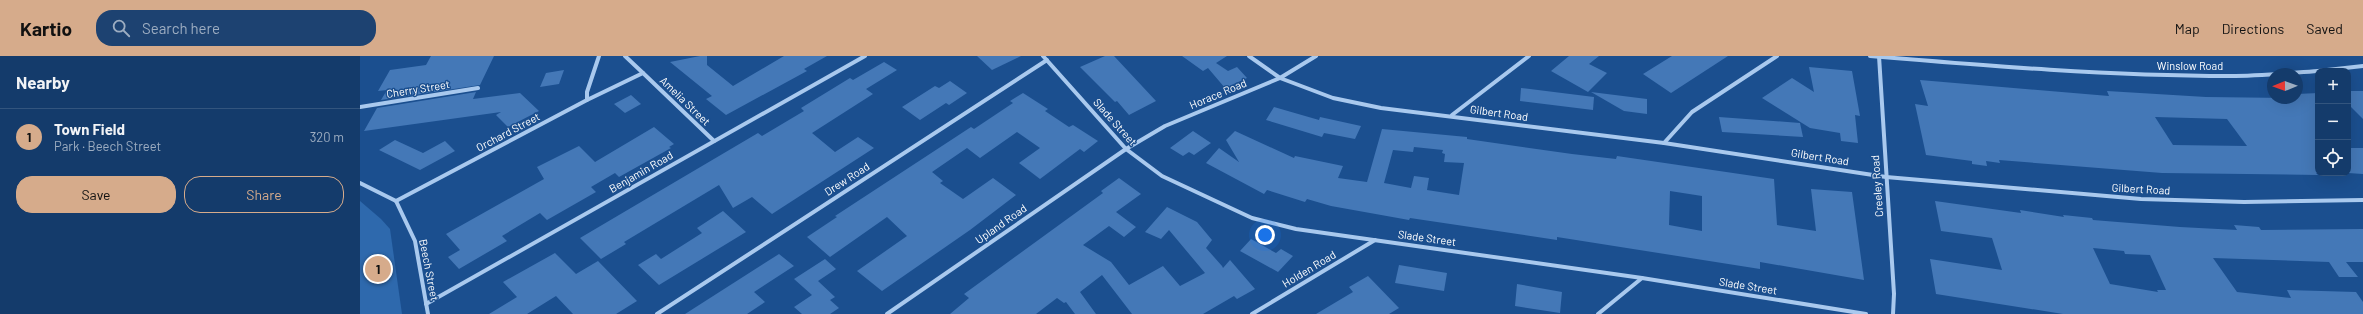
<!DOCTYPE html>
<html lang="en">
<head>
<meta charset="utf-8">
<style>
	:root { --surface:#143b6b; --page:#1d4271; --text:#f1f3f6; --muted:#9dadc1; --line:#33557e; --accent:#d6ab8b }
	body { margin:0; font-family:Barlow,sans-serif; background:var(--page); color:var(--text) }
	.controls { position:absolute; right:12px; top:12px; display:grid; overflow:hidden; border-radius:8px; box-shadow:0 4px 16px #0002 }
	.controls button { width:36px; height:36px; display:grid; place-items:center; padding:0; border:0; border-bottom:1px solid var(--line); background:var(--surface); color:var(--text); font:20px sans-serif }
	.compass { position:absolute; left:1907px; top:12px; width:36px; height:36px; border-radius:50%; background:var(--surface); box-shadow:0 4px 16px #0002; rotate:269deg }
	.you { position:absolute; left:905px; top:179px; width:14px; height:14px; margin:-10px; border:3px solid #fff; border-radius:50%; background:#1a73e8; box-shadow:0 0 0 6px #1a73e833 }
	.badge { display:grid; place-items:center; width:26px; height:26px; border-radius:50%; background:var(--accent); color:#111; font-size:13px; font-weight:700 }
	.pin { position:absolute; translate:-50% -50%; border:2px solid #fff; box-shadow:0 1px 4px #0006 }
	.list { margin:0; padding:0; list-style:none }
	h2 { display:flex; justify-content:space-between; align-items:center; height:52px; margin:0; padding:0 16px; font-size:17px }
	h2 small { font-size:13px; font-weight:400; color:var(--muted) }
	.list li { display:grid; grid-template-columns:26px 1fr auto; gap:12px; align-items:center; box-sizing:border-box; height:56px; padding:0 16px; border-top:1px solid var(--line) }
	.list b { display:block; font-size:15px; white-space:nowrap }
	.list p { margin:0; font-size:13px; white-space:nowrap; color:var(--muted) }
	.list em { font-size:13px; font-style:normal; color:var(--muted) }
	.actions { display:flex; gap:8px; padding:12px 16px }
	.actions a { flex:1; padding:9px 0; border:1px solid var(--accent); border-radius:16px; text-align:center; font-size:14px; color:var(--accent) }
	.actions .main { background:var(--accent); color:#111 }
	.icon { flex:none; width:22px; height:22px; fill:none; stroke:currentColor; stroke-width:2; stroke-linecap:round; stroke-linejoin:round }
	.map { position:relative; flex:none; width:2003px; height:258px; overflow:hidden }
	header { display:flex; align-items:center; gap:24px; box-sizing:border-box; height:56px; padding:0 20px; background:var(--accent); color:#111 }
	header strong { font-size:19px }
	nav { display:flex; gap:22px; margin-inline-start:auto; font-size:14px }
	.search { width:280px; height:36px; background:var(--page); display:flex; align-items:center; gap:10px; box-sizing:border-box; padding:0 14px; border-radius:16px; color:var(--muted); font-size:15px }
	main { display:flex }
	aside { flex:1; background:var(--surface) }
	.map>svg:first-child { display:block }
	.green { fill:#2e69ad }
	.building { fill:#4478b7; fill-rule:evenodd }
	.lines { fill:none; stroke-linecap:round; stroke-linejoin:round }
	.minor { stroke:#a9c9ee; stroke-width:4 }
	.labels { text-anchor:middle; stroke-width:3; stroke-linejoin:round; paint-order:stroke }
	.street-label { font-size:11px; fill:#fff; stroke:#1b4f8f }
</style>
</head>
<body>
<header>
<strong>Kartio</strong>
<div class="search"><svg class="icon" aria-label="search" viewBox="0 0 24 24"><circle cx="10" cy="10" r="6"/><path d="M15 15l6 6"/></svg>Search here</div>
<nav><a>Map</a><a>Directions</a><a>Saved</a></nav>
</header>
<main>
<aside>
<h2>Nearby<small></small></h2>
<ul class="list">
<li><span class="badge">1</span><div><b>Town Field</b><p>Park · Beech Street</p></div><em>320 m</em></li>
</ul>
<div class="actions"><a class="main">Save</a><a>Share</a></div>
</aside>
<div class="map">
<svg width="2003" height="258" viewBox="0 0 2003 258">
	<rect width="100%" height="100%" fill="#1b4f8f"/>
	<path class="green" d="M0 145 21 163 30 173 42 258H0Z"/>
	<g class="building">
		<path d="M71 0H134L120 29 21 44 27 34 18 35 30 14 66 9Z"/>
		<path d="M340 0H347V9L373 30 424 0H467L444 13 447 15 366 59 346 43 352 40 310 6Z"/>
		<path d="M617 0H661L632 14Z"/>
		<path d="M745 0H754L796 45 769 59 757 45 755 46 720 11Z"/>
		<path d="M822 0H867L856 7 868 15 877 11 887 22 865 32 848 12 843 15Z"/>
		<path d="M1209 0H1239L1229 8 1247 17 1228 36 1191 15Z"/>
		<path d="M1312 0H1368L1311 37 1283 18Z"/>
		<path d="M524 6 537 14 506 33 513 38 452 77 475 96 498 81 514 92 412 158 392 141 373 152 359 129 264 186 266 188 241 203 220 182 398 77 402 80 444 55 441 52 490 22 493 24Z"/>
		<path d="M1449 11 1492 15 1500 60 1495 59 1498 87 1481 85 1480 77 1450 72 1402 42 1432 22 1454 36Z"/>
		<path d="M204 14 199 28 180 31 186 17Z"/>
		<path d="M1560 24 1749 40 1747 35 1846 41 1937 42V38L1958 37V117H1956L1958 119 1802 117 1639 104 1640 107 1626 105 1627 110 1612 108V105L1566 99 1555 48 1568 50ZM1795 61 1867 63 1887 90 1813 89Z"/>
		<path d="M590 25 607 37 589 49 586 47 560 64 542 51 575 30 579 32Z"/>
		<path d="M1161 32 1234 41 1233 54 1160 45Z"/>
		<path d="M1988 35H2003V63L1988 48Z"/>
		<path d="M116 36 113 43 160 37 179 55 148 71 136 59 141 56 4 75 17 52Z"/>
		<path d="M1231 36 1287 43V58L1264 55Z"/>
		<path d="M663 37 688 53 685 55 709 71 713 69 738 85 724 96 720 93 680 123 659 107 680 92 657 76 620 102 607 92 572 116 583 125 580 127 603 143 633 122 656 139 610 174 522 235 497 215 547 180 527 161 470 201 447 181 477 161 475 160 611 71 614 73 653 47 650 45Z"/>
		<path d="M271 39 281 48 265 57 254 48Z"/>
		<path d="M914 51 959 64 960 61 1001 70 995 83 964 77 962 81 906 64Z"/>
		<path d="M1359 61 1440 67 1443 81 1362 76Z"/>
		<path d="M294 71 314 88 309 91 311 92 259 121 255 117 231 131 236 136 187 164 180 157 142 180 147 185 99 213 88 201 100 194 86 178 184 123 177 111 219 90 235 106Z"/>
		<path d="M1022 73 1107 81V83L1212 98 1256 103 1257 100 1414 123 1417 169 1456 175 1451 133 1492 136 1504 224 1400 206V213L1197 181V184L1050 162 1049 164 971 150 947 143 945 146 907 134 904 138 846 107 859 92 879 106 866 84 875 75 934 102 935 100 983 110 978 122 1007 126ZM1054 91 1083 94 1082 97 1085 98 1084 106 1104 107 1099 139 1067 134 1069 122 1054 120 1051 132 1024 127 1033 94 1053 96ZM1310 135 1342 140V175L1309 169Z"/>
		<path d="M833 75 851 87 834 99 829 96 823 100 810 92Z"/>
		<path d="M35 84 63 97 85 85 95 95 60 114 19 94Z"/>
		<path d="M1988 92H2003V118L1988 117Z"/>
		<path d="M759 122 781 138 756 156 776 171 764 181 749 170 723 189 751 206 769 229 803 210 820 230 845 217 809 174 801 183 785 176 807 151 837 166 852 184 846 192 862 210 863 212 870 204 895 233 877 243 874 240 843 258H772L742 219 720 236 736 258H715L706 246 704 247 697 242 676 258H590L609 242 604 238 743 137 741 135Z"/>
		<path d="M1575 145 1661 157 1660 154 1704 161 1703 159 1732 162 1733 164 1820 171 1877 174 1874 169 1899 171 1901 174 2003 173V206H1986L1998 221H1979L1969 206 1853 202 1877 236 1931 242 1927 234 1996 236 2003 246V258H1703L1576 238 1570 203 1642 214 1632 182 1581 175ZM1733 192 1764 195 1765 198 1790 199 1806 234H1797L1798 236 1750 228Z"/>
		<path d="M363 155 386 176 299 229 278 209 296 198 301 203 342 177 337 172Z"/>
		<path d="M891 183 916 197 921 193 933 200 918 216 880 195Z"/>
		<path d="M195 197 216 218 238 205 277 245 256 258H213L196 240 167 258H129L157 241 143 226Z"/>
		<path d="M419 198 434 210 394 236 405 246 387 258H325Z"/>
		<path d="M465 203 476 213 458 225 475 241 470 244 479 252 470 258H442L434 251 452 239 434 223Z"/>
		<path d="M1039 209 1087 217 1084 235 1035 227Z"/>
		<path d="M1008 220 1039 252 1029 258H956L993 236 989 231Z"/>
		<path d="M1157 228 1202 236 1200 257 1155 250Z"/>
	</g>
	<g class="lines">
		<g class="minor">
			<path d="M265 0 283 17"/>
			<path d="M683 0 766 93 802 120 892 162 936 173 1282 222 1506 258"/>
			<path d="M889 0 920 22 973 42 1021 52 1304 87 1526 121 1781 143 1884 146 2003 144"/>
			<path d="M1510 0C1630 10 1750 20 1870 20 1899 20 1929 17 1958 15"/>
			<path d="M1519 0 1534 238 1533 258"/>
			<path d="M1958 15 2003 10"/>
			<path d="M227 44 283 17 354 85"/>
			<path d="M0 51 118 32"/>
			<path d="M1092 59 1169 0"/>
			<path d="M1304 87 1332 56 1417 0"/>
			<path d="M0 127 36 145 55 185 68 258"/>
			<path d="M36 145 227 44V36L239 0"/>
			<path d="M66 248 505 0"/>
			<path d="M297 258 687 4"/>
			<path d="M527 258 766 93 805 70 920 22 956 0"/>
			<path d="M892 258 1015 184"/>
			<path d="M1238 258 1282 222"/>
		</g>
	</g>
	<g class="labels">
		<g class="street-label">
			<text x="1830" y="14">Winslow Road</text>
			<text transform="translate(58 33) rotate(-9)" y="4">Cherry Street</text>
			<text transform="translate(858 38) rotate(-23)" y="4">Horace Road</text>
			<text transform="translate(325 45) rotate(44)" y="4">Amelia Street</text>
			<text transform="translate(1139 57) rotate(8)" y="4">Gilbert Road</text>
			<text transform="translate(755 66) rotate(48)" y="4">Slade Street</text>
			<text transform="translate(148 76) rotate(-28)" y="4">Orchard Street</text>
			<text transform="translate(1460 101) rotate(9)" y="4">Gilbert Road</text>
			<text transform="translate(281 116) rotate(-30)" y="4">Benjamin Road</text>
			<text transform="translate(487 123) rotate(-33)" y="4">Drew Road</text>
			<text transform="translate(1517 130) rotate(-94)" y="4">Creeley Road</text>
			<text transform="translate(1781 133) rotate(3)" y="4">Gilbert Road</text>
			<text transform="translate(641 168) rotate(-35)" y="4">Upland Road</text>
			<text transform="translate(1067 182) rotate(8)" y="4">Slade Street</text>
			<text transform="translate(949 213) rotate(-31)" y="4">Holden Road</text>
			<text transform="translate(69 214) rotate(79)" y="4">Beech Street</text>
			<text transform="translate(1388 230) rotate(9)" y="4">Slade Street</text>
		</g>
	</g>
</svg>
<div class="controls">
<button>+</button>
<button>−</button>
<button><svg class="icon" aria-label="locate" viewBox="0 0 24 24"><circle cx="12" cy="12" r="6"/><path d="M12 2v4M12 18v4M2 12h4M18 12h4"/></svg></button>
</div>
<svg class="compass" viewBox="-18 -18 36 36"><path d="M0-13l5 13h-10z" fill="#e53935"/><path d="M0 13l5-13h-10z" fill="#9dadc1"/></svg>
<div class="you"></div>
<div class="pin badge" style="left:18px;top:213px">1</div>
</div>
</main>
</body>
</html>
